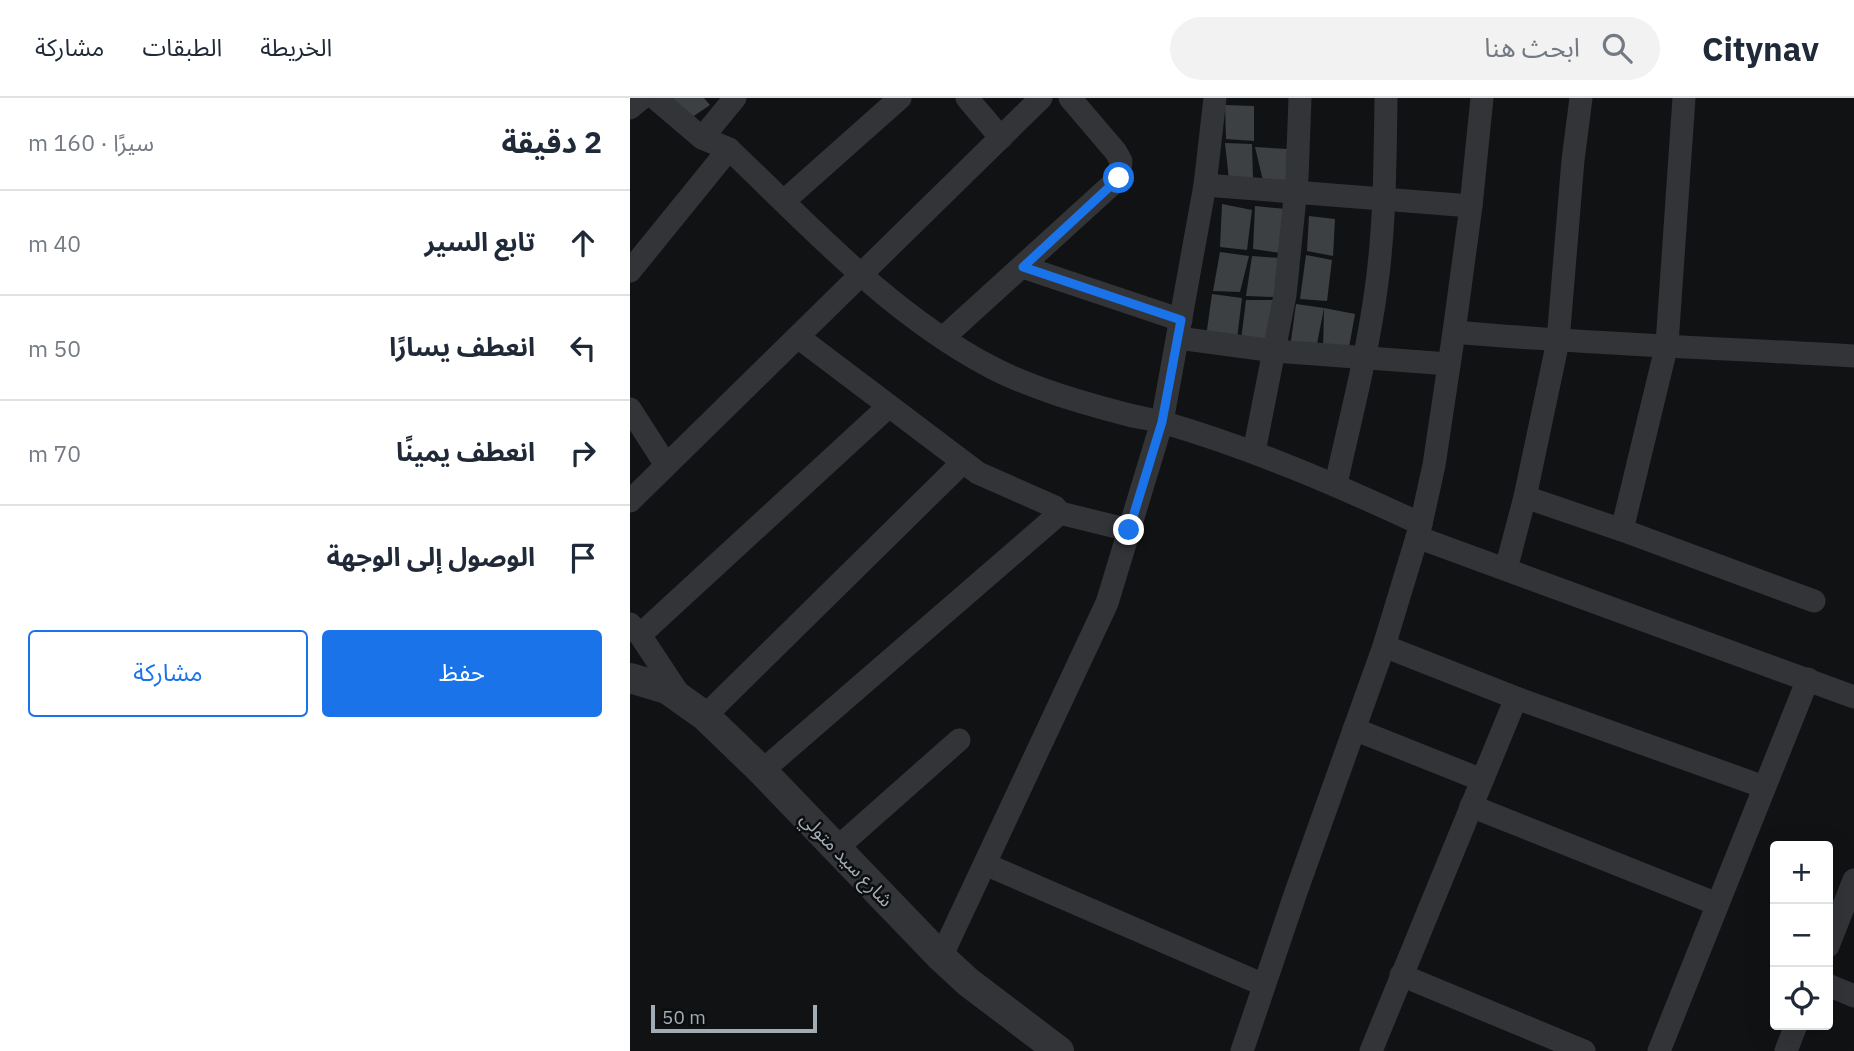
<!DOCTYPE html>
<html lang="ar">
<head>
<meta charset="utf-8">
<style>
	:root { --surface:#fff; --page:#f2f2f3; --text:#1f2937; --muted:#747a83; --line:#e0e1e3; --accent:#1a73e8 }
	body { margin:0; font-family:"IBM Plex Sans","Noto Sans Arabic",sans-serif; background:var(--page); color:var(--text); direction:rtl }
	.controls { position:absolute; right:21px; bottom:21px; display:grid; overflow:hidden; border-radius:7px; box-shadow:0 7px 28px #0002 }
	.controls button { width:63px; height:63px; display:grid; place-items:center; padding:0; border:0; border-bottom:2px solid var(--line); background:var(--surface); color:var(--text); font:35px sans-serif }
	.scale { position:absolute; left:21px; bottom:18px; width:166px; box-sizing:border-box; padding-left:7px; border:4px solid #a1acb5; border-top:0; font-size:19px; line-height:24px; white-space:nowrap; color:#a1acb5; -webkit-text-stroke:5px #0c0d0e; paint-order:stroke }
	.stop { position:absolute; width:21px; height:21px; margin:-16px; border:5px solid #1a73e8; border-radius:50%; background:#fff }
	.stop.end { background:#1a73e8; border-color:#fff; box-shadow:0 2px 7px #0008 }
	.list { margin:0; padding:0; list-style:none }
	h2 { display:flex; justify-content:space-between; align-items:center; height:91px; margin:0; padding:0 28px; font-size:30px }
	h2 small { font-size:23px; font-weight:400; color:var(--muted) }
	.list li { display:grid; grid-template-columns:46px 1fr auto; gap:21px; align-items:center; box-sizing:border-box; height:105px; padding:0 28px; border-top:2px solid var(--line) }
	.list b { display:block; font-size:26px; white-space:nowrap }
	.list em { font-size:23px; font-style:normal; color:var(--muted) }
	.actions { display:flex; gap:14px; padding:21px 28px }
	.actions a { flex:1; padding:16px 0; border:2px solid var(--accent); border-radius:7px; text-align:center; font-size:24px; color:var(--accent) }
	.actions .main { background:var(--accent); color:#fff }
	.icon { flex:none; width:38px; height:38px; fill:none; stroke:currentColor; stroke-width:2; stroke-linecap:round; stroke-linejoin:round }
	.map { position:relative; flex:none; width:1224px; height:953px; overflow:hidden; direction:ltr }
	header { display:flex; align-items:center; gap:42px; box-sizing:border-box; height:98px; padding:0 35px; background:var(--surface); border-bottom:2px solid var(--line) }
	header strong { font-size:33px }
	nav { display:flex; gap:38px; margin-inline-start:auto; font-size:24px }
	.search { width:490px; height:63px; background:var(--page); display:flex; align-items:center; gap:18px; box-sizing:border-box; padding:0 24px; border-radius:38px; color:var(--muted); font-size:26px }
	main { display:flex }
	aside { flex:1; background:var(--surface) }
	.map>svg:first-child { display:block }
	.building { fill:#3d4043 }
	.lines { fill:none; stroke-linecap:round; stroke-linejoin:round }
	.minor { stroke:#323438; stroke-width:23 }
	.tertiary { stroke:#323438; stroke-width:30 }
	.route { stroke:#1a73e8; stroke-width:9 }
	.labels { text-anchor:middle; stroke-width:5; stroke-linejoin:round; paint-order:stroke }
	.street-label { font-size:19px; fill:#a1acb5; stroke:#0c0d0e }
</style>
</head>
<body>
<header>
<strong>Citynav</strong>
<div class="search"><svg class="icon" aria-label="search" viewBox="0 0 24 24"><circle cx="10" cy="10" r="6"/><path d="M15 15l6 6"/></svg>ابحث هنا</div>
<nav><a>الخريطة</a><a>الطبقات</a><a>مشاركة</a></nav>
</header>
<main>
<div class="map">
<svg width="1224" height="953" viewBox="0 0 1224 953">
	<rect width="100%" height="100%" fill="#111213"/>
	<g class="building">
		<path d="M35 0H74L80 7 58 22Z"/>
		<path d="M595 7 624 8V43L596 41Z"/>
		<path d="M595 45 622 46 623 82H599Z"/>
		<path d="M625 49 657 51 656 90 634 87Z"/>
		<path d="M592 106 622 112 617 152 590 149Z"/>
		<path d="M625 108 656 111 651 155 623 151Z"/>
		<path d="M679 118 705 121 703 158 677 153Z"/>
		<path d="M590 154 619 158 610 194 583 193Z"/>
		<path d="M676 157 702 162 697 203 670 201Z"/>
		<path d="M622 158 649 160 645 199 616 198Z"/>
		<path d="M582 196 612 200 607 241 576 239Z"/>
		<path d="M616 202H643L639 248 611 242Z"/>
		<path d="M666 206 694 210 686 251 660 250Z"/>
		<path d="M694 210 725 216 718 255 693 254Z"/>
	</g>
	<g class="lines">
		<g class="minor">
			<path d="M25 0 72 40 99 51C180 128 259 215 359 268 400 290 453 305 499 317 511 320 523 321 535 325 624 351 707 387 791 426"/>
			<path d="M337 0 371 40"/>
			<path d="M0 10 12 0"/>
			<path d="M72 40 105 0"/>
			<path d="M575 87 841 108"/>
			<path d="M154 103 270 0"/>
			<path d="M393 169 551 222"/>
			<path d="M0 173 99 51"/>
			<path d="M824 234C957 246 1091 250 1224 258"/>
			<path d="M168 239 348 375 425 409 430 415 499 432"/>
			<path d="M313 240 489 80 491 63 486 54 440 0"/>
			<path d="M548 240 645 253 819 266"/>
			<path d="M0 311 36 367"/>
			<path d="M624 354 655 197 667 80 670 0"/>
			<path d="M706 386C720 322 737 258 746 192 755 129 755 64 756 0"/>
			<path d="M895 399 992 432 1184 503"/>
			<path d="M0 403 411 0"/>
			<path d="M992 432 1037 246 1054 0"/>
			<path d="M787 439 1224 599"/>
			<path d="M876 471 895 399 928 243 943 62 951 0"/>
			<path d="M0 526 10 537 51 599"/>
			<path d="M10 537 259 308"/>
			<path d="M754 548 886 600 1134 689"/>
			<path d="M75 618 333 364"/>
			<path d="M724 631 852 682"/>
			<path d="M132 673 430 415"/>
			<path d="M841 708 1087 806"/>
			<path d="M207 750 329 642"/>
			<path d="M355 766 634 887"/>
			<path d="M1198 848 1224 782"/>
			<path d="M311 859 477 505 532 324 575 87 585 0"/>
			<path d="M771 877 954 953"/>
			<path d="M1198 887 1224 898"/>
			<path d="M612 953 666 794 754 548 791 426 804 367 824 234 841 108 852 0"/>
			<path d="M741 953 886 600"/>
			<path d="M1029 953 1178 581"/>
			<path d="M1156 953 1166 927"/>
		</g>
		<path class="tertiary" d="M0 580 37 591 75 618 132 673 311 859 338 884 429 953"/>
	</g>
	<g class="lines">
		<path class="route" d="M489 80 393 169 551 222 532 324 499 432"/>
	</g>
	<g class="labels">
		<g class="street-label">
			<text transform="translate(217 761) rotate(46)" y="7">شارع سيد متولي</text>
		</g>
	</g>
</svg>
<div class="controls">
<button>+</button>
<button>−</button>
<button><svg class="icon" aria-label="locate" viewBox="0 0 24 24"><circle cx="12" cy="12" r="6"/><path d="M12 2v4M12 18v4M2 12h4M18 12h4"/></svg></button>
</div>
<div class="scale">50 m</div>
<div class="stop" style="left:489px;top:80px"></div>
<div class="stop end" style="left:499px;top:432px"></div>
</div>
<aside>
<h2>2 دقيقة<small>سيرًا · 160 m</small></h2>
<ul class="list">
<li><svg class="icon" aria-label="ahead" viewBox="0 0 24 24"><path d="M12 20V5M6 11l6-6 6 6"/></svg><div><b>تابع السير</b></div><em>40 m</em></li>
<li><svg class="icon" aria-label="left" viewBox="0 0 24 24"><path d="M17 20v-9H6M10 6l-5 5 5 5"/></svg><div><b>انعطف يسارًا</b></div><em>50 m</em></li>
<li><svg class="icon" aria-label="right" viewBox="0 0 24 24"><path d="M7 20v-9h11M14 6l5 5-5 5"/></svg><div><b>انعطف يمينًا</b></div><em>70 m</em></li>
<li><svg class="icon" aria-label="arrive" viewBox="0 0 24 24"><path d="M6 21V4h12l-3 4 3 4H6"/></svg><div><b>الوصول إلى الوجهة</b></div></li>
</ul>
<div class="actions"><a class="main">حفظ</a><a>مشاركة</a></div>
</aside>
</main>
</body>
</html>
